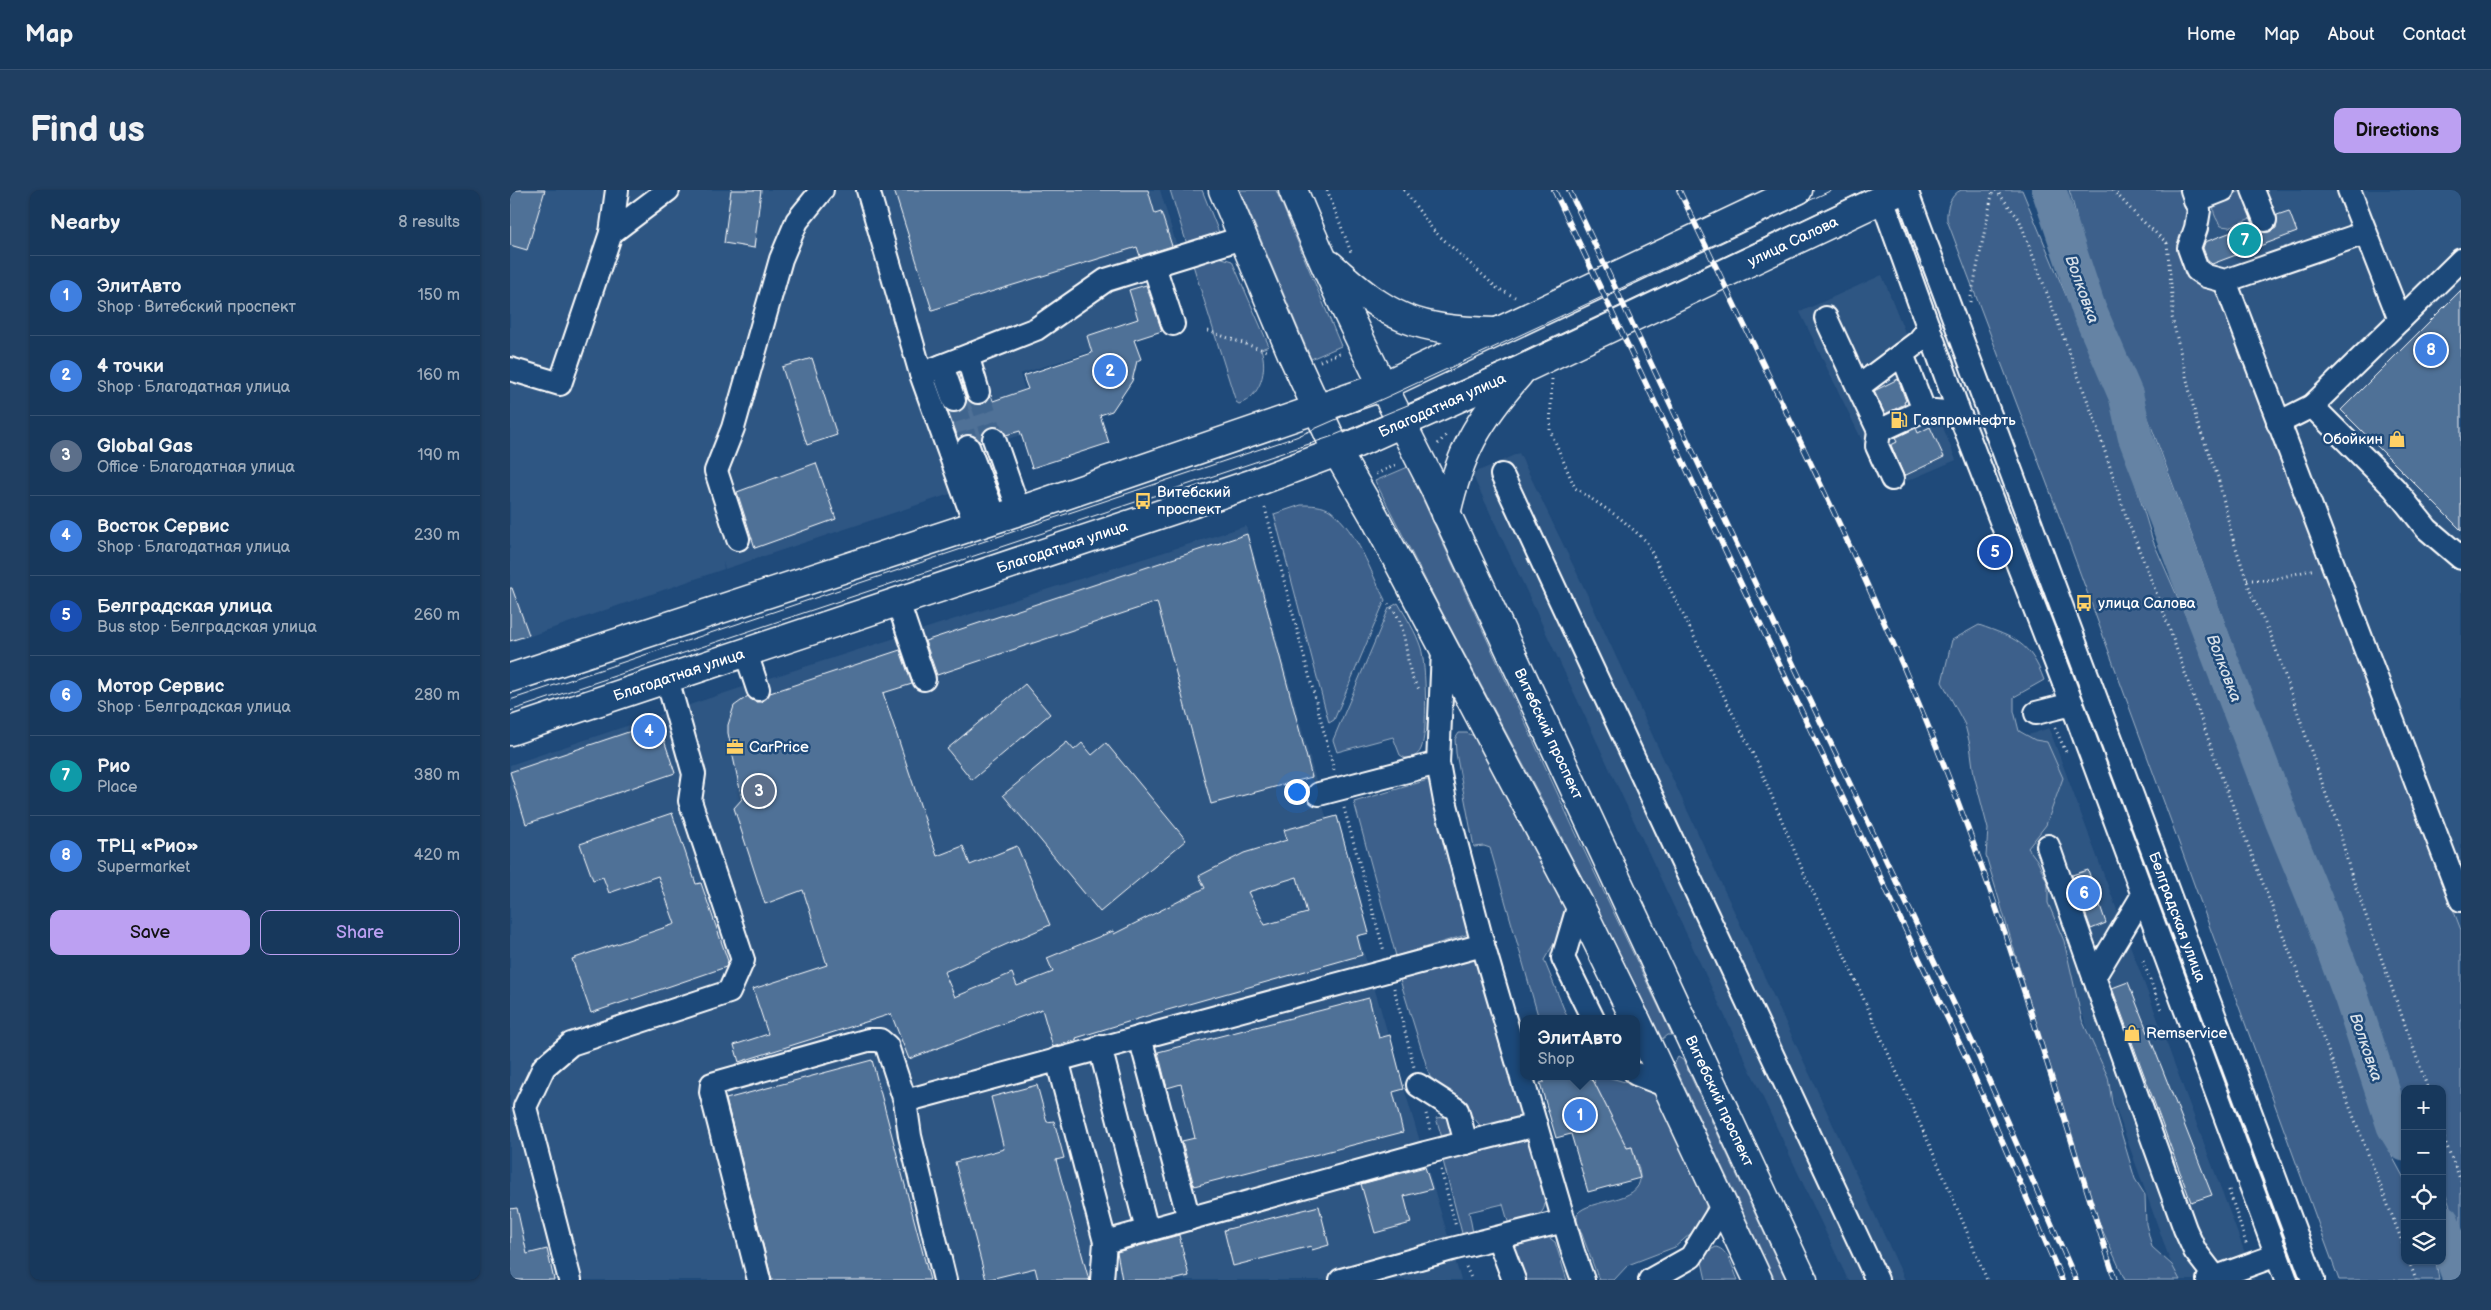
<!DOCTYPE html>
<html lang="en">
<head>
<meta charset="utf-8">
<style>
	:root { --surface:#17385c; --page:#203f62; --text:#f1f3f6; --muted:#9eacbb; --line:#365272; --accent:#bca0f2 }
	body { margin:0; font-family:"Balsamiq Sans",sans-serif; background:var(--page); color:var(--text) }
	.controls { position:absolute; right:15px; bottom:15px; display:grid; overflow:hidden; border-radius:10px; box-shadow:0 1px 4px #0004 }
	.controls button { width:45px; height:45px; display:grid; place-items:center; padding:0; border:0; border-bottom:1px solid var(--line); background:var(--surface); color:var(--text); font:25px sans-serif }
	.you { position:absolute; left:786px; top:601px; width:18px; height:18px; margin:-12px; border:4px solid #fff; border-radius:50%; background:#1a73e8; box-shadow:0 0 0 8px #1a73e833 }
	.badge { display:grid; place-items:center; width:32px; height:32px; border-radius:50%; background:var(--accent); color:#fff; font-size:16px; font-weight:700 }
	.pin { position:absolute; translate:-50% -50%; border:2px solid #fff; box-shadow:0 1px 5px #0006 }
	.popup { position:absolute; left:1010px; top:825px; width:120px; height:65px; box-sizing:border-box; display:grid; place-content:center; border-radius:10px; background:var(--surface); filter:drop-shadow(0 1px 4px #0005); font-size:16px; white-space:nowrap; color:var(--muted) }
	.popup b { font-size:19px; color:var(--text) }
	.popup::after { content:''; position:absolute; left:50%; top:100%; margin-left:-10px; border:10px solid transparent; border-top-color:var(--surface) }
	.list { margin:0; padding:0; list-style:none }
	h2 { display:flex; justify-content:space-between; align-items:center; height:65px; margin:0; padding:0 20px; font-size:21px }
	h2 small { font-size:16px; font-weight:400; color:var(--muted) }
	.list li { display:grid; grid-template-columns:32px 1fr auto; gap:15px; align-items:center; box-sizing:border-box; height:80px; padding:0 20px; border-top:1px solid var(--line) }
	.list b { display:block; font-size:19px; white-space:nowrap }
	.list p { margin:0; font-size:16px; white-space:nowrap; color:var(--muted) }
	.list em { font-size:16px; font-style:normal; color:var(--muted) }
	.actions { display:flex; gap:10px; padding:15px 20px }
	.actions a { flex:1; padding:11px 0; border:1px solid var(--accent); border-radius:10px; text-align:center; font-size:18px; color:var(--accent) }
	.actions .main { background:var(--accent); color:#111 }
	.icon { flex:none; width:28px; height:28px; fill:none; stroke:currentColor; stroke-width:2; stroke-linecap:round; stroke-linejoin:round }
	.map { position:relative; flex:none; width:1951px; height:1090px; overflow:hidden; border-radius:10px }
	header { display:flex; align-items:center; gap:30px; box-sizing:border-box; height:70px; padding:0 25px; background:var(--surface); border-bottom:1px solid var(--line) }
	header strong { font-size:24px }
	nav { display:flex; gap:28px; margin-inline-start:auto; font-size:18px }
	.intro { display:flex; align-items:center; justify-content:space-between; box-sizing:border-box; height:120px; padding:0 30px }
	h1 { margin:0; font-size:35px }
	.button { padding:12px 22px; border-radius:10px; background:var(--accent); color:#111; font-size:18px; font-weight:700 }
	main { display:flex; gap:30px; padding:0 30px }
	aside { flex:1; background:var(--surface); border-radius:10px; box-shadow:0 1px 4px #0004 }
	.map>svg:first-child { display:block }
	.built { fill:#2e5683 }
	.green { fill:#3c618b; stroke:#9eb0c5 }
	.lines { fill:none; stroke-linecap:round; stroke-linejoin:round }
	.river { stroke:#6583a4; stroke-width:35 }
	.building { fill:#507197; stroke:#fff; fill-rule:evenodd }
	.minor-tunnel { stroke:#41658e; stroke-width:22; stroke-dasharray:22 11; stroke-linecap:butt }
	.minor-casing { stroke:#fff; stroke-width:26 }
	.major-casing { stroke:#fff; stroke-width:31 }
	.path { stroke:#fff; stroke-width:3; stroke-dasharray:1 4; stroke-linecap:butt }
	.minor { stroke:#1f4a7a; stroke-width:22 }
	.major { stroke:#1f4a7a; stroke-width:28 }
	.tram { stroke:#fff; stroke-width:1 }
	.rail-casing { stroke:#fff; stroke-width:5.5 }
	.rail { stroke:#1f4a7a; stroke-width:4; stroke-dasharray:11; stroke-linecap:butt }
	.labels { text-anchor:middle; stroke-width:5; stroke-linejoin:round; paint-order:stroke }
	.street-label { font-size:15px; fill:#fff; stroke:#1f4a7a }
	.poi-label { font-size:15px; fill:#fff; stroke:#1f4a7a; text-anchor:start }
	.water-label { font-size:16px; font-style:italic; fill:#d8e0e8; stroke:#1f4a7a }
</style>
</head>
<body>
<header>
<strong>Map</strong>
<nav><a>Home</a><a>Map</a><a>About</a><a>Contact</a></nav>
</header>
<div class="intro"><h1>Find us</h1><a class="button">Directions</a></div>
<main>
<aside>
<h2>Nearby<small>8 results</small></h2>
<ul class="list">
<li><span class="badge" style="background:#3f7fe0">1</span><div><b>ЭлитАвто</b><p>Shop · Витебский проспект</p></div><em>150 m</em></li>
<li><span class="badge" style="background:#3f7fe0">2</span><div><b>4 точки</b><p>Shop · Благодатная улица</p></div><em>160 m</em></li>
<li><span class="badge" style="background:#5c6f8a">3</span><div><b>Global Gas</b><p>Office · Благодатная улица</p></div><em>190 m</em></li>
<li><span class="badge" style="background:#3f7fe0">4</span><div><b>Восток Сервис</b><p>Shop · Благодатная улица</p></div><em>230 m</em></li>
<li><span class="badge" style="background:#1a4fb4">5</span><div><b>Белградская улица</b><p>Bus stop · Белградская улица</p></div><em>260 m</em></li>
<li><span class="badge" style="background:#3f7fe0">6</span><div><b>Мотор Сервис</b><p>Shop · Белградская улица</p></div><em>280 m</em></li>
<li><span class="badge" style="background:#0f9aa8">7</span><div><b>Рио</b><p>Place</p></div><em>380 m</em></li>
<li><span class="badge" style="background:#3f7fe0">8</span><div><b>ТРЦ «Рио»</b><p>Supermarket</p></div><em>420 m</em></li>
</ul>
<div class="actions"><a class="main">Save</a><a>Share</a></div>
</aside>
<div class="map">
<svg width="1951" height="1090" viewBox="0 0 1951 1090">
	<rect width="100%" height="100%" fill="#1f4a7a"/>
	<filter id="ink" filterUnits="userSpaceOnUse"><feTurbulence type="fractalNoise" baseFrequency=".02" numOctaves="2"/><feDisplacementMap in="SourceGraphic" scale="10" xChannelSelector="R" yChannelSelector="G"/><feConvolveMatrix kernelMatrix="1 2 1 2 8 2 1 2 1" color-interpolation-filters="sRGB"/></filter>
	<g filter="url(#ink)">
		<g class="built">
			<path d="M0 0H650L668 60 637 70 657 137 510 184 527 240 435 268 446 302 215 379 213 372 214 379 0 453Z"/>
			<path d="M1672 0H1951V738Z"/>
			<path d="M1372 85 1446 270 1376 300 1290 122Z"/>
			<path d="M1009 263 1076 402 1395 1090H1338L962 284Z"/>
			<path d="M736 336 848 743 951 1090H0V575L260 488Z"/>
			<path d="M1539 538 1745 1090H1667L1478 559Z"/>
		</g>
		<g class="green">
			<path d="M660 0H692L710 45 679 61Z"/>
			<path d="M730 0H766L831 156 801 169Z"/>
			<path d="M1451 0H1512L1601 213 1643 351 1692 463 1865 906 1882 966 1895 990V1071H1926L1929 1090H1829L1547 320 1437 30C1436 19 1440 5 1451 0Z"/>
			<path d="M1559 0H1671L1679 24 1695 90 1709 106 1951 740V1047L1932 995V899H1895V930L1871 852 1619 177C1601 142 1581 98 1573 60 1568 39 1566 20 1559 0Z"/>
			<path d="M1734 0 1743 27 1719 37 1711 36C1692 10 1713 8 1734 0Z"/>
			<path d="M709 67 722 71 759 156 751 159C758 179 751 207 729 214L726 212 683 75 691 74V72Z"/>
			<path d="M898 277 1061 633 1162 845H1157L1152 849 1047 638 930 418 865 291Z"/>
			<path d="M791 315C801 315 813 315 821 321 848 342 860 381 875 410L824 530 819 533 764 324Z"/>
			<path d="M888 413C896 427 906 442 911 458 916 475 918 543 911 559 908 566 902 568 895 568L890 565 883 547 827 562 823 550 879 418Z"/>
			<path d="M1469 435C1505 448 1520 452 1534 490L1504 507V521L1509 541 1525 550 1537 552 1553 588 1536 635 1518 658 1527 670 1538 694V713L1554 751 1572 830 1598 887 1602 912 1625 989 1635 1005 1636 1034 1642 1057 1662 1075 1670 1090H1615L1591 1037 1570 980 1476 666 1478 639 1464 585 1460 555 1455 535 1432 492 1442 450Z"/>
			<path d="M949 543H957L964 546 1061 725 1034 770 1058 829H1029L980 658 974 656 964 657 946 563 945 549Z"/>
			<path d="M921 589 959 744 886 766 844 612Z"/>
			<path d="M965 768 1014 929 974 940 946 907 920 887 890 790 892 788Z"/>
			<path d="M1168 867 1173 870 1276 1090H1265L1164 874Z"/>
			<path d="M1086 886H1094L1143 900 1192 1005 1196 1016 1194 1027 1186 1039 1165 1057 1118 1075 1104 1090H1089L1067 1031V1024C1079 1008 1131 1014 1130 987 1130 978 1124 966 1122 957L1117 958 1084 892Z"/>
			<path d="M935 927 941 932 946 946 933 951 926 928Z"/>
			<path d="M1018 947 1035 1013C1034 1030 1013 1031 999 1035L993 1014 959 1022 963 1043 953 1047 932 967Z"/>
			<path d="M1037 1046 1045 1052 1057 1090H1014L1005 1061 1008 1053Z"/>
			<path d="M1206 1057C1219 1060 1223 1079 1228 1090H1196L1192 1072 1200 1060Z"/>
		</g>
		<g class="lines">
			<g class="river">
				<path d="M1539 0 1579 120 1616 206 1625 246 1772 630 1805 710 1841 806 1884 936 1895 954"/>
				<path d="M1932 1032 1950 1090"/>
			</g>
		</g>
		<g class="building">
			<path d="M0 0H35L17 60 0 55Z"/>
			<path d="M221 0H251L244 58 214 53Z"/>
			<path d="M384 0H638L645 24 651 22 662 56 630 66 627 57 422 120Z"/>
			<path d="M1779 21 1787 42 1702 74 1698 71 1693 58 1695 52 1743 34 1747 41 1759 42 1766 38 1767 25Z"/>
			<path d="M636 95 652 141 624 150 631 169 627 171 622 191 602 221 590 225 599 253 522 278 510 241 496 245 492 239 480 236 474 241 471 253 460 244 448 248 439 222H448L454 219 457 208 464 215H471L477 211 481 205 483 211 518 199 513 186 582 163 577 146 628 129 619 100Z"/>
			<path d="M1951 100V340L1831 220Z"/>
			<path d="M302 168 327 245 297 255 272 177Z"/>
			<path d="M1388 189 1396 211 1394 212 1395 214 1375 224 1364 201Z"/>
			<path d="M1420 237 1434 267 1394 286 1381 255 1387 252 1385 248 1406 238 1408 243Z"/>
			<path d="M306 273 326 329 245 358 227 302Z"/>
			<path d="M737 344 802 587 701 614 647 412 427 485 415 451Z"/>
			<path d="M0 398H2L19 445 0 451Z"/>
			<path d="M390 460 402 494 373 503 427 666 453 656 460 675 507 656 540 735 434 782 445 807 502 783 507 796 543 782 537 768 603 741 604 744 695 698 689 686 734 663 777 650 774 640 827 626 859 743 847 746 852 765 647 823 566 848 567 850 546 856 543 857 532 819 399 869 381 824 229 872 224 855 258 844 243 799 317 775 293 700 255 714 224 618 232 609 218 543V535L224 516 238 506 245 512H252L260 503ZM787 687 797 723 755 735 738 702Z"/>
			<path d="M515 494 540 524 462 590 437 559Z"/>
			<path d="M148 532 165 583 16 634 0 582Z"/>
			<path d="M557 552 564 560 572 553 582 565 596 553 676 650 590 722 493 605Z"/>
			<path d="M162 623 186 694 191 693 218 771 216 777 81 823 62 769 165 734 148 686 99 703 93 687 83 690 70 654Z"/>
			<path d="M1578 680 1596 733 1581 739 1562 685Z"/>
			<path d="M1618 792 1702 1005 1681 1012 1602 798Z"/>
			<path d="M859 808 869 848 880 845 894 899 883 902 893 942 684 996 672 951 685 948 671 894 657 898 648 862Z"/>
			<path d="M362 870 420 1090H262L216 909Z"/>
			<path d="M1032 886H1078L1084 892 1117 958 1122 957 1130 988 1078 1002 1061 944 1046 948 1030 893 1034 892Z"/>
			<path d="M527 895 537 932 544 931 554 968 546 970 579 1090H528L525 1078 476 1090 445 972 494 959 481 907Z"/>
			<path d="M915 977 922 999 894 1006 901 1033 865 1043 851 994Z"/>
			<path d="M809 1016 819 1055 802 1060 801 1056 723 1076 714 1040Z"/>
			<path d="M7 1018 17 1064 37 1059 44 1090H0V1019Z"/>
			<path d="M669 1045 679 1086 663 1090H612L607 1062Z"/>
		</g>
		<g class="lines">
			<g class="minor-tunnel">
				<path d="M468 202 484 249"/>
				<path d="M444 210 458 257"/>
			</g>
			<g class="minor-casing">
				<g id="minor">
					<path d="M358 0 411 184 466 336"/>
					<path d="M1373 0 1372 9 1451 228 1562 514 1776 1090"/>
					<path id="s1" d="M1396 0 1803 1090"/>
					<path d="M1682 0 1689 20 1686 38 1679 58 1687 80 1696 86 1715 91 1855 43"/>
					<path d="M1743 0 1755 30"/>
					<path d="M1685 11 1713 0"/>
					<path d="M101 43 107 0"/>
					<path d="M644 76 663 134"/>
					<path d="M1715 91 1951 710"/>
					<path d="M1316 128 1348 197"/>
					<path d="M1890 130 1951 70"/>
					<path d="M1419 138 1408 152 1392 164 1414 220 1435 222 1451 228"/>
					<path d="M1392 164 1348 197 1369 241 1414 220"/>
					<path d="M458 168 468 202"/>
					<path d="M432 176 444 210"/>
					<path d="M0 179 50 194 101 43 158 0"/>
					<path d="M411 184 526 139 596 90 732 48"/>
					<path d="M1802 216 1884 298 1917 339 1951 368"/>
					<path d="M1768 233 1802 216 1890 130 1839 0"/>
					<path d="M1369 241 1367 256 1382 289"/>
					<path d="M484 249 509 321"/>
					<path d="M458 257 486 329"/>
					<path d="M992 285 1367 1090"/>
					<path d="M228 349 206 281 223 238 271 69 287 31 312 0"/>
					<path d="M388 412 414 489"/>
					<path d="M933 461 928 573 935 611 973 755 1063 1062 1073 1090"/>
					<path d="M236 463 248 499"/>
					<path d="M1526 523 1562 514"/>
					<path d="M809 604 928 573"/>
					<path d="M1538 656 1584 787"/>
					<path d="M1633 705 1584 787 1675 1039 1685 1061 1705 1087"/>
					<path d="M1069 714 1053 768 1083 829"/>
					<path d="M630 847 679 1029"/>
					<path d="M590 857 637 1040"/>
					<path d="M547 869 595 1052 592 1090"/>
					<path d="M1126 884 1157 896"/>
					<path d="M908 895 947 920 956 953"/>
					<path d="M988 1048 1004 1090"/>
					<path d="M595 1052 915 963 1026 935"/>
					<path d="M60 1090 15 917 34 877 61 854 219 802 233 770 180 611 184 584 157 489"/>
					<path d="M249 1090 201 902 202 894 358 850H370L377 856 395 911"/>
					<path d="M435 1090 400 946 395 911 973 755"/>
					<path d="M831 1090 942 1059 1054 1031"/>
					<path d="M1140 1090 1181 1067 1213 1015"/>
					<path d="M1698 1090 1767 1065"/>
				</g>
			</g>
			<g class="major-casing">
				<g id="major">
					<path d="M713 0 782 164 827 262 864 326 1069 714 1125 829"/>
					<path id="s2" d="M783 0C825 103 875 201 925 299L1293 1090"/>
					<path d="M820 75C879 129 905 140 985 142"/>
					<path d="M936 324C950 262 967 232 1009 184"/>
					<path d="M0 488 509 321 871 197 1288 0"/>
					<path id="s3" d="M0 541 744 293 827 262 1013 179 1391 0"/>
					<path d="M1126 830 1248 1090"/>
				</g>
			</g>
			<g class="path">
				<path d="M817 0 841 62"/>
				<path d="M894 0 923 40 987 98 1005 107"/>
				<path d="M1486 0 1509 29 1584 228 1617 329 1651 415 1712 588 1895 1059"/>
				<path d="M1603 0 1627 26 1658 54"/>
				<path d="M1657 53 1663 116 1662 127 1687 232 1708 287 1722 346 1742 406 1762 448 1818 610 1826 627 1840 681 1918 899"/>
				<path d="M1460 112 1483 0"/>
				<path d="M698 141 756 161"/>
				<path d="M810 171 832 162"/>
				<path d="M1042 189 1040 240 1065 298 1110 328 1136 351 1250 578 1295 686 1329 754 1437 994 1477 1090"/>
				<path d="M928 254 937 244"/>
				<path d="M866 284 888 274"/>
				<path d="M755 318 824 580"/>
				<path d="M1737 390H1760L1805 379"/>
				<path d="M878 414C898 432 894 464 902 487 904 492 908 497 910 501"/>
				<path d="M1545 538 1557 564"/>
				<path d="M834 618 874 761"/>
				<path d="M1633 771 1651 819"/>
				<path d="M884 798 904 877"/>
				<path d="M916 924 921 942"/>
				<path d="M1932 944 1951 991"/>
				<path d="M931 980 946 1037"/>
				<path d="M1719 1000 1737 1056"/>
				<path d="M1899 1071 1906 1090"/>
				<path d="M956 1077 962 1090"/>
			</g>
			<use href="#minor" class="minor"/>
			<use href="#major" class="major"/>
			<g class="tram">
				<path d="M0 510 786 247 877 207 1322 0"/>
				<path d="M0 521 820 247 917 207 1355 0"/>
			</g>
			<g class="rail-casing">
				<g id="rail">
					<path d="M1044 0 1454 863 1552 1090"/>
					<path d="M1059 0 1464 856 1566 1090"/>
					<path d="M1169 0C1262 195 1362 389 1440 591 1503 754 1552 923 1605 1090"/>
				</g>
			</g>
			<use href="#rail" class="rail"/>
		</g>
	</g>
	<defs>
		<g id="fuel-bare" transform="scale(1.35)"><path d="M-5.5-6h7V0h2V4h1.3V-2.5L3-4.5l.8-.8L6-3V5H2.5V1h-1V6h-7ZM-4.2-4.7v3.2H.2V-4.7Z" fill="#ffd166" stroke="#1f4a7a" stroke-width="2.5" paint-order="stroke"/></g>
		<g id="shop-bare" transform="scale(1.35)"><path d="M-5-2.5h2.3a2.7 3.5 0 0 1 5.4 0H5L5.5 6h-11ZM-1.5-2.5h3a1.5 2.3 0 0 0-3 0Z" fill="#ffd166" stroke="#1f4a7a" stroke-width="2.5" paint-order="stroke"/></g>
		<g id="bus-bare" transform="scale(1.35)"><path d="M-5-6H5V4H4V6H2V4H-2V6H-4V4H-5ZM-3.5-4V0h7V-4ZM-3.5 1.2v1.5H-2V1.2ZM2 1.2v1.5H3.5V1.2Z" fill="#ffd166" stroke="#1f4a7a" stroke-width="2.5" paint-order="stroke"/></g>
		<g id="office-bare" transform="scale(1.35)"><path d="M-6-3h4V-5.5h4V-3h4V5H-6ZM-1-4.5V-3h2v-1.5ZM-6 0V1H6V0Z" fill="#ffd166" stroke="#1f4a7a" stroke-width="2.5" paint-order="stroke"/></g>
	</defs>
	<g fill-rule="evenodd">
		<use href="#fuel-bare" x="1389" y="230"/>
		<use href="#shop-bare" x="1887" y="249"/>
		<use href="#bus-bare" x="633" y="311"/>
		<use href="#bus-bare" x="1574" y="413"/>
		<use href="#office-bare" x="225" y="557"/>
		<use href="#shop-bare" x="1622" y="843"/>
	</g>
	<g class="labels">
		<g class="street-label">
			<text dy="5" stroke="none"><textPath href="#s3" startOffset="1375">улица Салова</textPath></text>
			<text dy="5" stroke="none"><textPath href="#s3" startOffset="988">Благодатная улица</textPath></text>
			<text dy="5" stroke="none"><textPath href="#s3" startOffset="582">Благодатная улица</textPath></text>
			<text dy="5" stroke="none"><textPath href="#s3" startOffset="178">Благодатная улица</textPath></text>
			<text dy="5" stroke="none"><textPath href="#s2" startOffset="601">Витебский проспект</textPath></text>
			<text dy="5" stroke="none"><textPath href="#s1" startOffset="776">Белградская улица</textPath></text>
			<text dy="5" stroke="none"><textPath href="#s2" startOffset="1006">Витебский проспект</textPath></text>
		</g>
		<g class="poi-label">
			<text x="1403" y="235">Газпромнефть</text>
			<text x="1873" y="254" text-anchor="end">Обойкин</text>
			<text x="647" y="307">Витебский<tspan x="647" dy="17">проспект</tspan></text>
			<text x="1588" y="418">улица Салова</text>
			<text x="239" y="562">CarPrice</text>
			<text x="1636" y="848">Remservice</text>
		</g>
		<g class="water-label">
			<text transform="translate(1573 99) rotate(70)" y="6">Волковка</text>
			<text transform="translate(1715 478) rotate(69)" y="6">Волковка</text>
			<text transform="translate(1857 857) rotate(71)" y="6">Волковка</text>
		</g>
	</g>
</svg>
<div class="controls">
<button>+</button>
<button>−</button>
<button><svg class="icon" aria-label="locate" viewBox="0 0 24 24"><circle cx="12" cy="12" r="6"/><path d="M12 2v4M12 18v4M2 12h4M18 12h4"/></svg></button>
<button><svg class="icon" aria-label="layers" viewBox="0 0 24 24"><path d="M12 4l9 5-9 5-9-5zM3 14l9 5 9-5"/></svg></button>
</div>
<div class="you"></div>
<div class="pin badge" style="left:1070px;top:925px;background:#3f7fe0">1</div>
<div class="popup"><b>ЭлитАвто</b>Shop</div>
<div class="pin badge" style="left:600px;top:181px;background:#3f7fe0">2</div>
<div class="pin badge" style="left:249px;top:601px;background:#5c6f8a">3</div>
<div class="pin badge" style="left:139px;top:541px;background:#3f7fe0">4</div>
<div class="pin badge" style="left:1485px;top:362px;background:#1a4fb4">5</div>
<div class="pin badge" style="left:1574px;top:703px;background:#3f7fe0">6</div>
<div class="pin badge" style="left:1735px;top:50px;background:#0f9aa8">7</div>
<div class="pin badge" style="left:1921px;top:160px;background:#3f7fe0">8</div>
</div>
</main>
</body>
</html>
